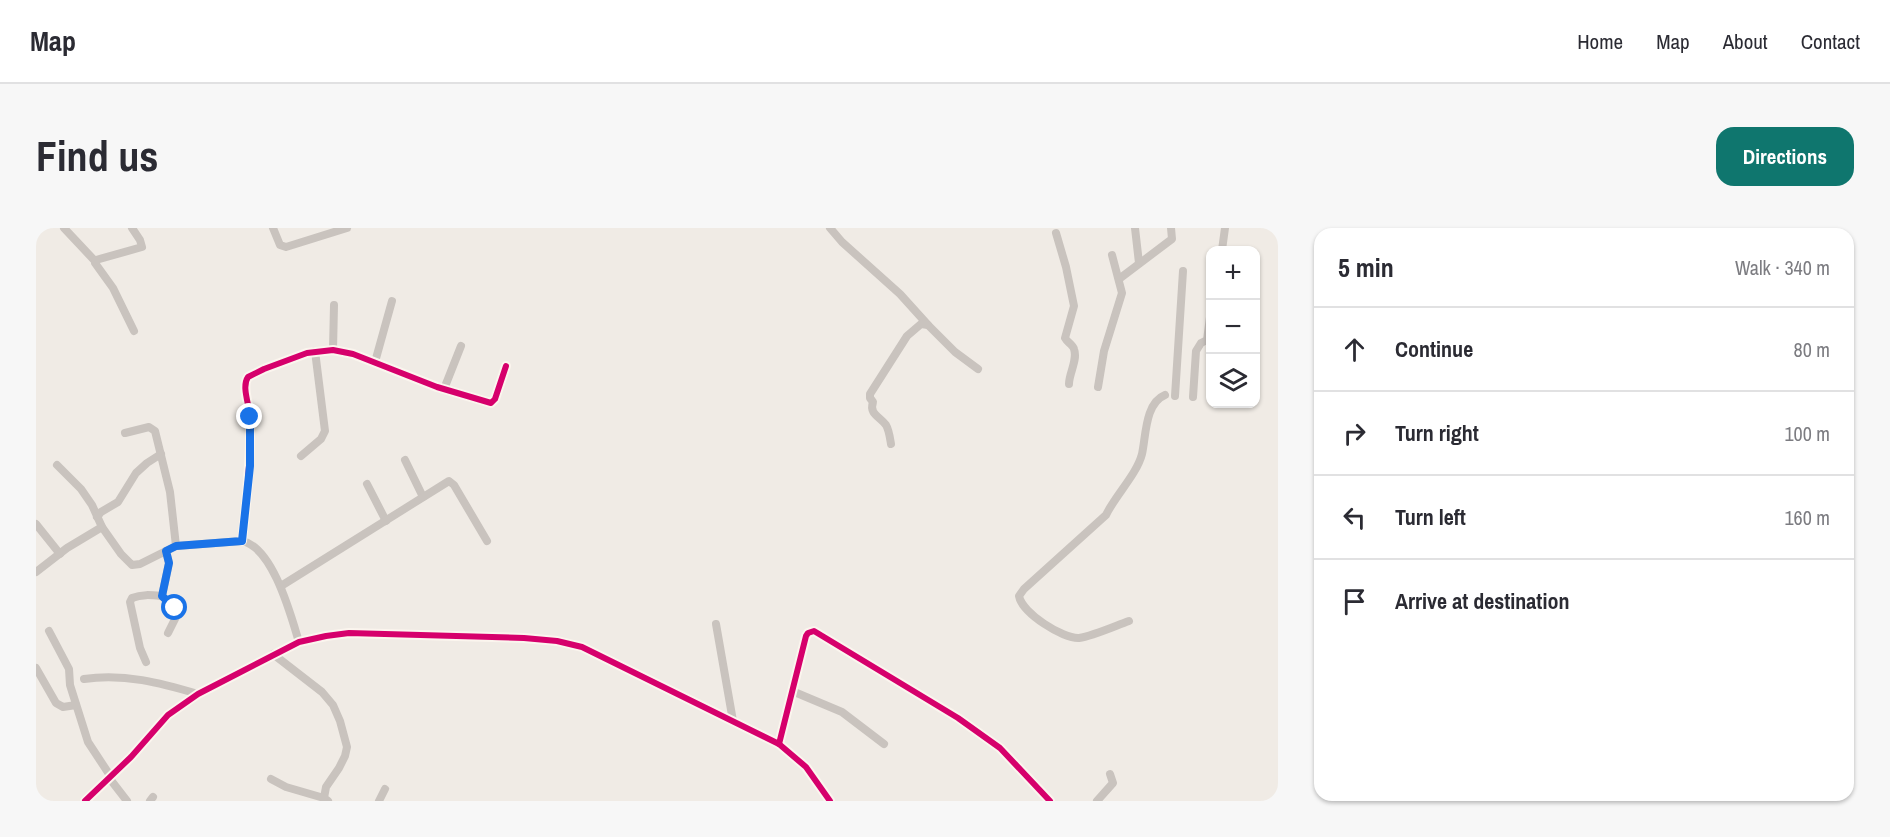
<!DOCTYPE html>
<html lang="en">
<head>
<meta charset="utf-8">
<style>
	:root { --surface:#fff; --page:#f7f7f7; --text:#2b2b33; --muted:#7c7c81; --line:#e1e1e2; --accent:#0f766e }
	body { margin:0; font-family:"Archivo Narrow",sans-serif; background:var(--page); color:var(--text) }
	.controls { position:absolute; right:18px; top:18px; display:grid; overflow:hidden; border-radius:12px; box-shadow:0 2px 4px #0004 }
	.controls button { width:54px; height:54px; display:grid; place-items:center; padding:0; border:0; border-bottom:2px solid var(--line); background:var(--surface); color:var(--text); font:30px sans-serif }
	.stop { position:absolute; width:18px; height:18px; margin:-14px; border:4px solid #1a73e8; border-radius:50%; background:#fff }
	.stop.end { background:#1a73e8; border-color:#fff; box-shadow:0 2px 6px #0008 }
	.list { margin:0; padding:0; list-style:none }
	h2 { display:flex; justify-content:space-between; align-items:center; height:78px; margin:0; padding:0 24px; font-size:26px }
	h2 small { font-size:20px; font-weight:400; color:var(--muted) }
	.list li { display:grid; grid-template-columns:39px 1fr auto; gap:18px; align-items:center; box-sizing:border-box; height:84px; padding:0 24px; border-top:2px solid var(--line) }
	.list b { display:block; font-size:22px; white-space:nowrap }
	.list em { font-size:20px; font-style:normal; color:var(--muted) }
	.icon { flex:none; width:33px; height:33px; fill:none; stroke:currentColor; stroke-width:2; stroke-linecap:round; stroke-linejoin:round }
	.map { position:relative; flex:none; width:1242px; height:573px; overflow:hidden; border-radius:18px }
	header { display:flex; align-items:center; gap:36px; box-sizing:border-box; height:84px; padding:0 30px; background:var(--surface); border-bottom:2px solid var(--line) }
	header strong { font-size:28px }
	nav { display:flex; gap:33px; margin-inline-start:auto; font-size:21px }
	.intro { display:flex; align-items:center; justify-content:space-between; box-sizing:border-box; height:144px; padding:0 36px }
	h1 { margin:0; font-size:42px }
	.button { padding:15px 27px; border-radius:18px; background:var(--accent); color:#fff; font-size:21px; font-weight:700 }
	main { display:flex; gap:36px; padding:0 36px }
	aside { flex:1; background:var(--surface); border-radius:18px; box-shadow:0 2px 4px #0004 }
	.map>svg:first-child { display:block }
	.lines { fill:none; stroke-linecap:round; stroke-linejoin:round }
	.minor { stroke:#c9c3be; stroke-width:8 }
	.cycleway-casing { stroke:#fbf5ee; stroke-width:10 }
	.cycleway { stroke:#d6006c; stroke-width:6 }
	.route { stroke:#1a73e8; stroke-width:8 }
</style>
</head>
<body>
<header>
<strong>Map</strong>
<nav><a>Home</a><a>Map</a><a>About</a><a>Contact</a></nav>
</header>
<div class="intro"><h1>Find us</h1><a class="button">Directions</a></div>
<main>
<div class="map">
<svg width="1242" height="573" viewBox="0 0 1242 573">
	<rect width="100%" height="100%" fill="#f0ebe5"/>
	<g class="lines">
		<g class="minor">
			<path d="M28 0 59 33"/>
			<path d="M96 0 104 12 106 19 60 32 59 35 77 60 98 103"/>
			<path d="M237 0 244 17 250 19 311 0"/>
			<path d="M794 0 806 14 864 66 892 97"/>
			<path d="M1099 0 1103 35"/>
			<path d="M1020 5 1030 39 1038 78 1029 110C1031 114 1037 117 1038 121 1042 132 1033 145 1033 156"/>
			<path d="M1186 22 1189 0"/>
			<path d="M1083 51 1136 11 1135 0"/>
			<path d="M297 122 298 77"/>
			<path d="M339 134 356 73"/>
			<path d="M1062 159 1068 123 1086 65 1076 27"/>
			<path d="M408 161 425 118"/>
			<path d="M1139 168 1147 43"/>
			<path d="M1157 169 1160 123 1165 115 1171 112 1174 89"/>
			<path d="M89 205 113 199 119 203 134 264 140 318"/>
			<path d="M855 216C854 210 853 202 850 197 843 188 833 186 837 174L834 170V166L871 108 885 96 892 97 919 124 942 141"/>
			<path d="M265 228 285 211 289 203 279 123"/>
			<path d="M369 232 387 269"/>
			<path d="M21 237 45 261 56 277 66 299 85 326 96 337 104 336 140 318 206 313C237 319 255 388 263 414"/>
			<path d="M331 256 350 293"/>
			<path d="M61 289 65 284 82 274 100 245 111 235 125 226"/>
			<path d="M0 296 24 326"/>
			<path d="M206 313C211 272 215 232 214 190 214 178 205 159 212 149L228 141 271 125 297 122 317 126 401 159 455 175 459 171 470 138"/>
			<path d="M130 323 133 335 126 368 142 385 132 405"/>
			<path d="M0 344 31 320 66 299"/>
			<path d="M245 358 413 253 418 257 451 313"/>
			<path d="M1093 393C1079 398 1057 408 1043 410 1027 411 986 385 983 368L988 361 1070 287C1079 268 1101 246 1106 226 1110 208 1109 175 1129 167"/>
			<path d="M680 396 697 493"/>
			<path d="M13 403 33 441 34 457 52 514 75 549"/>
			<path d="M237 426 286 464 297 477 304 493 311 519 309 528 303 540 290 559 288 570 292 573"/>
			<path d="M110 434 104 420 94 374 96 370C106 366 115 367 126 368"/>
			<path d="M0 440 20 475 27 479 40 477"/>
			<path d="M48 451C88 445 125 455 162 466"/>
			<path d="M756 463 806 484 848 516"/>
			<path d="M743 516 770 408 772 405 778 403 922 490 964 520 1014 573"/>
			<path d="M74 551 91 573"/>
			<path d="M235 551 250 559 288 570"/>
			<path d="M49 573 95 529 132 487 162 466 263 414 290 408 313 405 488 410 521 413 546 419 743 516 770 539 794 573"/>
			<path d="M114 573 117 569"/>
			<path d="M343 573 349 561"/>
			<path d="M1061 573 1077 555 1074 546"/>
		</g>
		<g class="cycleway-casing">
			<g id="cycleway">
				<path d="M206 313C211 272 215 232 214 190 214 178 205 159 212 149L228 141 271 125 297 122 317 126 401 159 455 175 459 171 470 138"/>
				<path d="M743 516 770 408 772 405 778 403 922 490 964 520 1014 573"/>
				<path d="M49 573 95 529 132 487 162 466 263 414 290 408 313 405 488 410 521 413 546 419 743 516 770 539 794 573"/>
			</g>
		</g>
		<use href="#cycleway" class="cycleway"/>
	</g>
	<g class="lines">
		<path class="route" d="M139 380 126 368 133 335 130 323 140 318 206 313 214 238V189"/>
	</g>
</svg>
<div class="controls">
<button>+</button>
<button>−</button>
<button><svg class="icon" aria-label="layers" viewBox="0 0 24 24"><path d="M12 4l9 5-9 5-9-5zM3 14l9 5 9-5"/></svg></button>
</div>
<div class="stop" style="left:139px;top:380px"></div>
<div class="stop end" style="left:214px;top:189px"></div>
</div>
<aside>
<h2>5 min<small>Walk · 340 m</small></h2>
<ul class="list">
<li><svg class="icon" aria-label="ahead" viewBox="0 0 24 24"><path d="M12 20V5M6 11l6-6 6 6"/></svg><div><b>Continue</b></div><em>80 m</em></li>
<li><svg class="icon" aria-label="right" viewBox="0 0 24 24"><path d="M7 20v-9h11M14 6l5 5-5 5"/></svg><div><b>Turn right</b></div><em>100 m</em></li>
<li><svg class="icon" aria-label="left" viewBox="0 0 24 24"><path d="M17 20v-9H6M10 6l-5 5 5 5"/></svg><div><b>Turn left</b></div><em>160 m</em></li>
<li><svg class="icon" aria-label="arrive" viewBox="0 0 24 24"><path d="M6 21V4h12l-3 4 3 4H6"/></svg><div><b>Arrive at destination</b></div></li>
</ul>
</aside>
</main>
</body>
</html>
